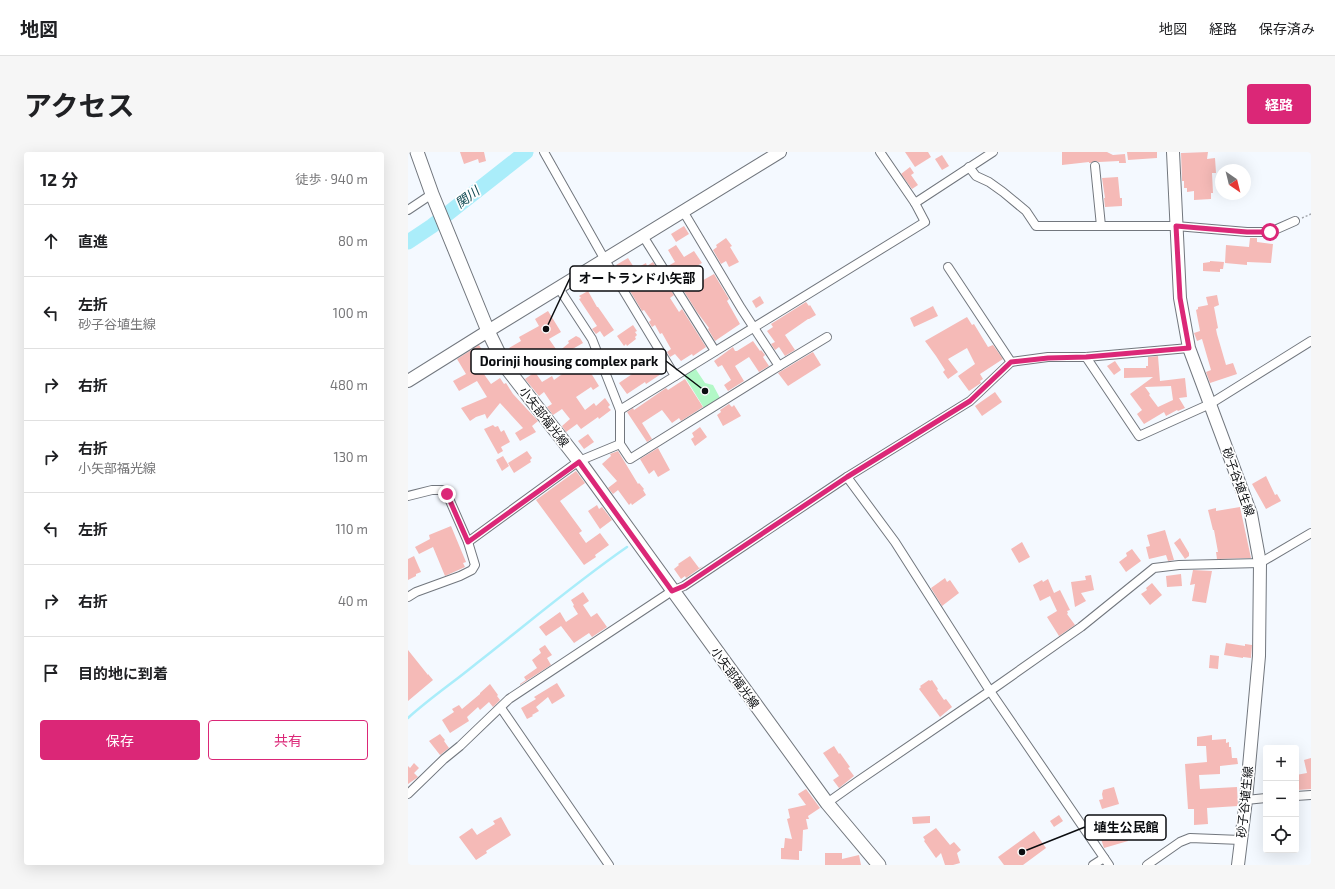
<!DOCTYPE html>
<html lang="ja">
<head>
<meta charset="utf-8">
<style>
	:root { --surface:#fff; --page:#f6f6f6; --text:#202124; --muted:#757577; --line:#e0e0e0; --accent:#db2777 }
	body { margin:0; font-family:"Exo 2","Noto Sans JP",sans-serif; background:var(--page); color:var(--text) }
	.controls { position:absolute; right:12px; bottom:12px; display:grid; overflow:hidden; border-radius:4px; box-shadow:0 4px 16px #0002 }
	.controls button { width:36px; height:36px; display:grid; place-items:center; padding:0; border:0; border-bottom:1px solid var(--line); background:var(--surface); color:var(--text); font:20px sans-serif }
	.compass { position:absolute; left:807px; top:12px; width:36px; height:36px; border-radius:50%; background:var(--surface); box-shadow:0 4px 16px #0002; rotate:145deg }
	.stop { position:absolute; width:12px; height:12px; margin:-9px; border:3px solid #db2777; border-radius:50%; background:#fff }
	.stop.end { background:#db2777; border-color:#fff; box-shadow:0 1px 4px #0008 }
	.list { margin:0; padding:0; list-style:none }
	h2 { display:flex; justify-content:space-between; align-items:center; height:52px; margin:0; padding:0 16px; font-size:17px }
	h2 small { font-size:13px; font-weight:400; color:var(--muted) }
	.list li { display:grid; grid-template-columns:26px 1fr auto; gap:12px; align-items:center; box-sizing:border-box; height:72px; padding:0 16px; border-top:1px solid var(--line) }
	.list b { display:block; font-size:15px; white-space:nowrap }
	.list p { margin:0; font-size:13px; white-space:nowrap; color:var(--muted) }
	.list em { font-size:13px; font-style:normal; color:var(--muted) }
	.actions { display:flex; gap:8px; padding:12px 16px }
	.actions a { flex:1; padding:9px 0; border:1px solid var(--accent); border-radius:4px; text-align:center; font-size:14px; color:var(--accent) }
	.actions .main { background:var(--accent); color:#fff }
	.icon { flex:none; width:22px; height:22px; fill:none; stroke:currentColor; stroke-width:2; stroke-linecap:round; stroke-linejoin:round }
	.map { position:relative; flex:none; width:903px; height:713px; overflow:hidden; border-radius:4px }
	header { display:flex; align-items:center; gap:24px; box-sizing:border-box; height:56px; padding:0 20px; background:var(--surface); border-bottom:1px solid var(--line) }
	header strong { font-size:19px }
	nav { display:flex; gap:22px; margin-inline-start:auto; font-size:14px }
	.intro { display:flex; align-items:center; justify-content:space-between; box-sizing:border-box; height:96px; padding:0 24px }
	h1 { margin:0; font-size:28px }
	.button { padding:10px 18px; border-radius:4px; background:var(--accent); color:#fff; font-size:14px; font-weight:700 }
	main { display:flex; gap:24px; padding:0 24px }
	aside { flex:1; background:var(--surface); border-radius:4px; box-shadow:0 4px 16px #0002 }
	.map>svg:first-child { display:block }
	.green { fill:#b2f8c7 }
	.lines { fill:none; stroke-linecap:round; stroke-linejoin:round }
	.stream { stroke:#aaedfa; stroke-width:2.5 }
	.river { stroke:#aaedfa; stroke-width:15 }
	.building { fill:#f5bab7; fill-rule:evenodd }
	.street-casing { stroke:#72777e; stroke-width:10 }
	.secondary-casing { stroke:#72777e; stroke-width:14 }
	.primary-casing { stroke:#72777e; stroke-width:15 }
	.path { stroke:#a2a6ab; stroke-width:1.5; stroke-dasharray:2 2; stroke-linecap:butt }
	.street { stroke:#fff; stroke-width:8 }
	.secondary { stroke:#fff; stroke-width:12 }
	.primary { stroke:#fff; stroke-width:13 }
	.route { stroke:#db2777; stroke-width:5 }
	.labels { text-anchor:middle; stroke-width:3.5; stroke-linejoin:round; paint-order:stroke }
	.street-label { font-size:12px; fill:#0b0d10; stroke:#fff }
	.water-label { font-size:13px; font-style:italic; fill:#0a454e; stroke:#fff }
	.leader { fill:none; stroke:#0b0d10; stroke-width:1.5 }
	.callout-dot { fill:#0b0d10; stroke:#fff; stroke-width:1.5 }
	.callout { fill:#fff; stroke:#0b0d10; stroke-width:1.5 }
	.callout-label { font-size:13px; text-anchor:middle; font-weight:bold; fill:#0b0d10 }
</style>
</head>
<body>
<header>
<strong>地図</strong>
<nav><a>地図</a><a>経路</a><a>保存済み</a></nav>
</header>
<div class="intro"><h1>アクセス</h1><a class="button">経路</a></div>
<main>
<aside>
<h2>12 分<small>徒歩 · 940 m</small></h2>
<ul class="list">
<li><svg class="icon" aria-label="ahead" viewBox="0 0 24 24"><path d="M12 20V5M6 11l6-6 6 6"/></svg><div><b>直進</b></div><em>80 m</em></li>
<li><svg class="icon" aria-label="left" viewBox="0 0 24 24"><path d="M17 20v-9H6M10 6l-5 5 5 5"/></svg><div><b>左折</b><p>砂子谷埴生線</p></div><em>100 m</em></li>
<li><svg class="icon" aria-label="right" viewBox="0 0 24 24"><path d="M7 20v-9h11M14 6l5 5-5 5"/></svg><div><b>右折</b></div><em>480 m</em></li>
<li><svg class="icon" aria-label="right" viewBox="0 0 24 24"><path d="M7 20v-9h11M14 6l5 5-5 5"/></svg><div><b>右折</b><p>小矢部福光線</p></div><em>130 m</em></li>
<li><svg class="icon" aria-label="left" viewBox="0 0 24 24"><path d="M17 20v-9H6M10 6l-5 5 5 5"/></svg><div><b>左折</b></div><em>110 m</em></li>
<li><svg class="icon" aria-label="right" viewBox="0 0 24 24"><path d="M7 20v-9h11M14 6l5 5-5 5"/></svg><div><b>右折</b></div><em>40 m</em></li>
<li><svg class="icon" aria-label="arrive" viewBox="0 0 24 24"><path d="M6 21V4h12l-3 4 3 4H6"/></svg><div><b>目的地に到着</b></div></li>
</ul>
<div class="actions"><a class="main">保存</a><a>共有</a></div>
</aside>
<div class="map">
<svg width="903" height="713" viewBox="0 0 903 713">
	<rect width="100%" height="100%" fill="#f4f9ff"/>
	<path class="green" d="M287 216 297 231 305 233 312 246 296 256 275 222Z"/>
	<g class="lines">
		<path class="stream" d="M0 566C22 546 46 530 69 511 119 472 167 431 219 395"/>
		<path class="river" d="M0 90 24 74 118 0"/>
	</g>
	<g class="building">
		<path d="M52 0H76L78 9 71 11 70 7 56 12Z"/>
		<path d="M497 0H520L523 5 507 15Z"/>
		<path d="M654 0H699L705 3 717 2 718 11H711V9L691 10 687 9 683 11H681V10L654 13Z"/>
		<path d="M719 0H749V6L720 8Z"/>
		<path d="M800 0 799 7 807 6 808 21H804L805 41H803V47L786 48V39L779 40V36H776V29H774L773 1Z"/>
		<path d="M534 3 541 14 534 18 527 7Z"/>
		<path d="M502 15 506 21 503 23 510 33 504 37 493 22Z"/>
		<path d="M710 25 712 46H714V54L697 55 696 46H697L694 26Z"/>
		<path d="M276 74 281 82 268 90 263 82Z"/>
		<path d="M318 86 324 94 322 95 331 110 321 115 318 109 313 112 305 98 309 95 308 93Z"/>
		<path d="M842 86H849V90L865 92 863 111 839 110V113L817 111 818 93 841 95Z"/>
		<path d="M268 93 276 105 286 99 294 111 282 118 290 131 306 122 321 147 319 149 332 172 307 189 300 177 301 176 289 160 260 114 267 110 260 98Z"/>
		<path d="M220 106 227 117 238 111 239 114 245 110 266 143 262 146 271 160 274 157 298 195 285 204 284 202 273 209 267 202 262 205 259 200 263 197 254 181 252 182 247 173 244 175 241 170 243 168 236 158 234 159 216 129 217 128 208 113Z"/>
		<path d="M802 109 816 110 815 117H812V120L795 119V111L802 110Z"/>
		<path d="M180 139 189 155H190L206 178 196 185 192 179 188 182 184 177 189 174 171 147 173 146 171 144Z"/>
		<path d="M809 143 811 153 806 155 810 176 808 177 809 182 818 213 825 211 829 222 802 231 798 220 803 218 794 187 789 189 786 181 792 179 788 158 790 157V155L800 153 798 145Z"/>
		<path d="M352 144 356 151 348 156 344 149Z"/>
		<path d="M398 150 401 154 402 153 408 163 401 167H400L377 183 387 198 377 204 371 195 367 198 363 192 367 190 359 179 365 175 363 172Z"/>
		<path d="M525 154 530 164 506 175 502 166Z"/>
		<path d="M140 159 153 180 141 187 150 200 161 191 160 189 168 184 172 186 175 191 161 199 171 213 175 211 177 214 178 213 191 234 185 238 183 235 168 245 177 258 186 251 188 254 197 246 202 253 200 255 203 258 191 267 190 265 173 277 169 272 158 280 154 274 162 267 154 257 145 263 139 255 144 252 136 240 131 244 117 227 127 220 134 230 144 224 146 228 157 220 149 210 147 211 144 207 136 213 125 199 109 208 101 196 113 189 111 185 131 174 127 167Z"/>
		<path d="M559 165 564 173 566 172 580 195 585 193 595 207 572 222 575 227 572 229 573 231 561 239 550 224 567 212 559 196 540 207 550 220 540 227 535 220 537 218 528 204 517 189Z"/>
		<path d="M225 173 229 179 227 180 229 183 227 185 228 187 219 194 218 192 216 194 209 184Z"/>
		<path d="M345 189 352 199 353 198 357 203 355 205 361 214 351 220 341 205 327 214 336 229 320 239 316 233 323 228 314 213 310 215 306 209 325 195 327 199H329Z"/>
		<path d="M71 193 78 205 68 211 83 232 92 226 96 232 98 231 105 242 130 269 124 274 128 280 112 289 107 281 115 276 92 251 79 267 77 262 68 265 62 269 53 256 79 245 69 229 51 239 45 229 58 222 49 207Z"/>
		<path d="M405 200 413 213 380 234 370 221Z"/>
		<path d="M234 203 236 206 237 205 243 214 249 210 256 220 238 232 237 230 219 242 211 231 230 218 224 208Z"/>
		<path d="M750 204 752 229 777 226 779 245 771 246 777 256 770 259 769 258 758 264 756 260 736 272 729 262 734 258 722 242 745 225 716 226V216H738V214H740V205ZM763 234 765 248 750 255 741 243 742 242 737 235Z"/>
		<path d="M707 209 713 218 706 223 699 214Z"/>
		<path d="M277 227 295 255 273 269 271 266 264 271 254 258 234 271 244 287 239 290 219 260 225 256 226 258 258 236 260 238Z"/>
		<path d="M587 240 594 250 574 264 567 254Z"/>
		<path d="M321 252 324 255 326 253 333 264 315 274 309 263 313 260 312 258Z"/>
		<path d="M85 273 87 275 90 274 93 280 96 278 102 290 93 295 95 299 90 302 76 277Z"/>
		<path d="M292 275 299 285 287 294 283 287 286 285 284 281Z"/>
		<path d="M180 282 186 290 176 297 170 289Z"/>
		<path d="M250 296 262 318 250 325 246 318 241 322 232 307Z"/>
		<path d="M119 299 124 306 122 308 123 310 106 321 100 311Z"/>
		<path d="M210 299 230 332 231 331 236 337 235 338 238 343 224 353 223 351 221 353 210 338 205 342 200 336 209 329 194 312 203 304 202 302Z"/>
		<path d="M95 304 101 314 94 319 88 308Z"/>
		<path d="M168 319 177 331 152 349 174 379 171 381 178 391 192 381 201 393 187 403 188 405 176 413 128 348Z"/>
		<path d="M858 324 867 343 869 342 873 349 858 357 844 332Z"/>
		<path d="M189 353 191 357 194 355 204 368 192 377 180 359Z"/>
		<path d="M832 355 843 406 809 407 808 400H810L806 378H805L800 358 808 356V359Z"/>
		<path d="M43 374 58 410 55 411 57 415 37 424 25 395 11 402 7 395 22 387 21 383Z"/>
		<path d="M757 378 766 408 760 409 758 403 741 407 738 395 742 394 739 383Z"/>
		<path d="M772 386 781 401V404L777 407 766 391Z"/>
		<path d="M614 390 622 405 611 411 603 397Z"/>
		<path d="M724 397 733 409 718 420 711 410 719 404 718 401Z"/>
		<path d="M6 404 13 420 8 422V424L0 428V407Z"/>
		<path d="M282 404 291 416 295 414 278 426 277 424 273 427 266 417 271 413 270 412Z"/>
		<path d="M785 418 804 419 798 451 784 449 787 432 782 433Z"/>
		<path d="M773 422 774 434 759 435 758 424Z"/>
		<path d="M683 423 686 438 673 441 678 449 667 455 663 430 678 428 677 424Z"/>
		<path d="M537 426 539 430 542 428 551 441 534 454 523 436Z"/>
		<path d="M640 427 646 441 652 438 662 458 659 459 660 461 659 462 667 473 651 484 639 465 649 459 642 444 632 449 625 433 634 428 635 430Z"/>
		<path d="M744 431 754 443 742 453 733 442 739 438 738 436Z"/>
		<path d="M175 440 181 449 175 453 183 465 189 461 199 475 184 485 181 481 166 491 153 474 138 484 131 475 152 460 158 470 170 462 165 454 166 453 163 448Z"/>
		<path d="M818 491 837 494V492L844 493 843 506 835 505V506L816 503Z"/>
		<path d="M137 493 144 503 139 506 143 513 112 533V532L118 528 116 525 129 516 124 508 133 501 131 497Z"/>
		<path d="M0 498 20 523V522L25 528 0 549Z"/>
		<path d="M802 503 811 504 810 517 801 516Z"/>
		<path d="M521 528 522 529 524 528 530 537 529 538 536 548 538 547 544 555 532 565 511 537 513 535 512 534Z"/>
		<path d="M149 531 157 544 144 552 140 545 128 555 131 559 124 563 125 564 119 567 113 556 128 547 126 545Z"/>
		<path d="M82 532 90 543 89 544 92 548 85 555 81 550 72 558 70 555 59 565 61 569 42 581 34 568 46 560 44 557 51 553 54 557 72 542V541Z"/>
		<path d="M32 582 37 588 36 589 41 596 32 603 21 589Z"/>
		<path d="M804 583V588L818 587V591L821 590V595H823L824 606H829L830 612 812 614V622L791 623 792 637 829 635 830 654 799 656 800 672 786 673V657H780L777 612 799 610 798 594H789V585Z"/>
		<path d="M426 594 431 602 432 601 442 615 440 616 446 624 431 636 425 628 431 624 415 601Z"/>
		<path d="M903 606V637L890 638 888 623 899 621 896 608Z"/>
		<path d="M6 611 11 616 6 621 10 625 0 632V614L2 616Z"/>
		<path d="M706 635 711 652 694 657 691 648 695 647 694 642 695 638Z"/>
		<path d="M398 637 412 656 400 664 401 667H398L400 677 395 678 394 699H391V708L373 707V696H376L377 686 384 687 379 667 382 666 380 657 398 653 390 642Z"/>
		<path d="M651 663 655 669 646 675 642 669Z"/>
		<path d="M522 664V671L505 672 504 665Z"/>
		<path d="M93 665 103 683 78 699 79 701 68 708 51 685 64 676 69 683 87 672 85 669Z"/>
		<path d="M715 668 720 689 696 696 693 687 702 685 698 673Z"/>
		<path d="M528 676 542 693 546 690 553 698 549 701 552 711 545 713H537L533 701 528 706 516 689 517 688 515 685Z"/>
		<path d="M626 679 638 696 615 713H596L590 705Z"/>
		<path d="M417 701H434V707L451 703 453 713H417Z"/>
	</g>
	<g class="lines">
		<g class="street-casing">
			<g id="street">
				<path d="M136 0 197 108 267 224"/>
				<path d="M687 14 693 74"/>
				<path d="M561 15 568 24 581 30 595 40 618 59 628 74H768L839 80H862L887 69"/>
				<path d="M507 51 585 0"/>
				<path d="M0 58 24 42"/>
				<path d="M235 84 307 199"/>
				<path d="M540 115 603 210"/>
				<path d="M150 135 184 187 212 258V292L222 307 371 214 333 156 275 59"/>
				<path d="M678 205 731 284 802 252 903 189"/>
				<path d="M371 214 419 185"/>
				<path d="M212 258 517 70 507 51 472 0"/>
				<path d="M439 325 487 390 582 539 701 713"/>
				<path d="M0 344 24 338H34L39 342 60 390 171 309 212 292"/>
				<path d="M0 445 8 440 52 424 64 418 67 413 60 390"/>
				<path d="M93 556 201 713"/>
				<path d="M0 642 36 607 52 594 101 547 264 439 276 434 439 325 562 249 603 210 640 205H678L781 196"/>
				<path d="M888 644 903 643"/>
				<path d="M838 648 858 646"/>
				<path d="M419 651 450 629 582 539 673 475 746 416 771 413 852 411 903 381"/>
				<path d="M685 713 696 706"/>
				<path d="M739 713 772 690 782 686 833 688"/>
			</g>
		</g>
		<g class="secondary-casing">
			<g id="secondary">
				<path d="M765 0 772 146 781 196 843 362 852 411 851 504 838 648 830 713"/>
				<path d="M0 229 80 179 372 0"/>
			</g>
		</g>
		<g class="primary-casing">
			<path id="primary" d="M9 0 24 42 80 179 97 214 171 309 419 651 471 713"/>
		</g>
		<path class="path" d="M894 66 903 62"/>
		<use href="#street" class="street"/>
		<use href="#secondary" class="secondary"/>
		<use href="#primary" class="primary"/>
	</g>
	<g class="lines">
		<path class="route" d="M39 342 60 390 171 310 264 439 276 434 439 325 562 249 603 210 640 206 678 205 781 196 772 146 768 74 839 80H862"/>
	</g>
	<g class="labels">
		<g class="street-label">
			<text transform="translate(136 265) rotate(52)" y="4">小矢部福光線</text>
			<text transform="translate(830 330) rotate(70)" y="4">砂子谷埴生線</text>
			<text transform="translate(327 526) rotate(54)" y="4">小矢部福光線</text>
			<text transform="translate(837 650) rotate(-84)" y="4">砂子谷埴生線</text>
		</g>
		<g class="water-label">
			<text transform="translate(59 45) rotate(-37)" y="5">関川</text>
		</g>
	</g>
	<path class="leader" d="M138 177L162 126M297 239L258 209M614 700L677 675"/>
	<g class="callout-dot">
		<circle cx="138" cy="177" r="4"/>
		<circle cx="297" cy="239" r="4"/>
		<circle cx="614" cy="700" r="4"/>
	</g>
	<g class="callout">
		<rect x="162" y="114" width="133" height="25" rx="4"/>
		<rect x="63" y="197" width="195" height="25" rx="4"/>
		<rect x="677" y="663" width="81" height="25" rx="4"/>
	</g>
	<g class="callout-label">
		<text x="229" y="131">オートランド小矢部</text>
		<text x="161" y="214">Dorinji housing complex park</text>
		<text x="718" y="680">埴生公民館</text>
	</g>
</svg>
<div class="controls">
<button>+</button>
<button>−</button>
<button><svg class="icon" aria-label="locate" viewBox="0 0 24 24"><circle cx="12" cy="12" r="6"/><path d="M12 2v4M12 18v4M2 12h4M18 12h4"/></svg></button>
</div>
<svg class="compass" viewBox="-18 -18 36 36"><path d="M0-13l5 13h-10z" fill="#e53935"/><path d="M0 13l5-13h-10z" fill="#757577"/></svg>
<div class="stop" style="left:862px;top:80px"></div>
<div class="stop end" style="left:39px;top:342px"></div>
</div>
</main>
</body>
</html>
